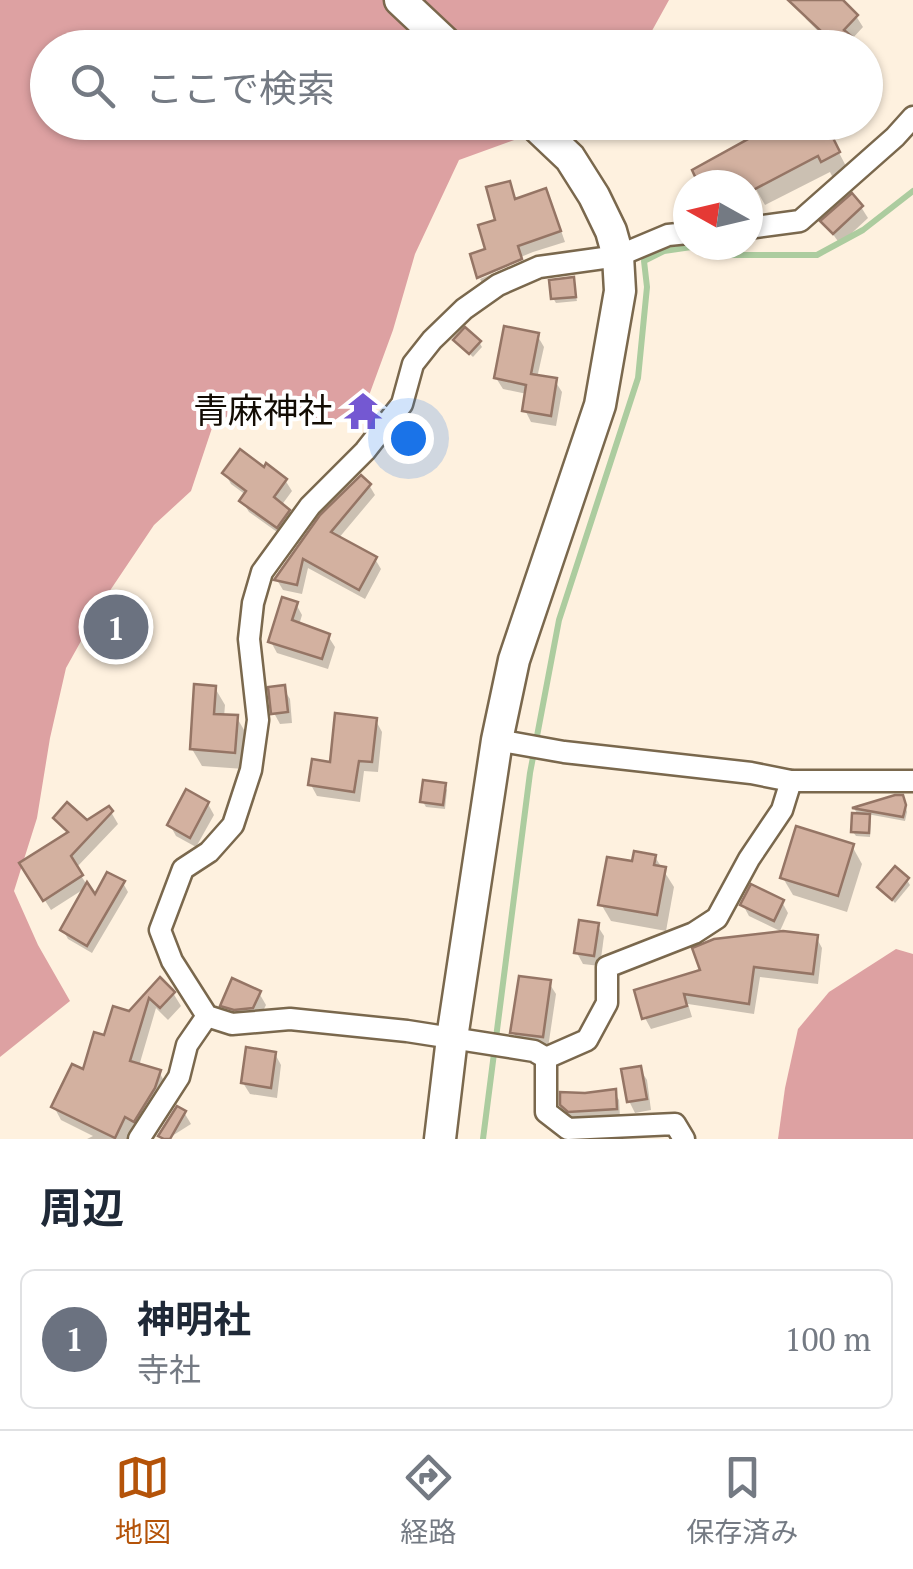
<!DOCTYPE html>
<html lang="ja">
<head>
<meta charset="utf-8">
<style>
	:root { --surface:#fff; --page:#f2f2f3; --text:#1f2937; --muted:#747a83; --line:#e0e1e3; --accent:#b45309 }
	body { margin:0; font-family:"PT Serif","Noto Sans JP",serif; background:var(--page); color:var(--text) }
	.compass { position:absolute; left:673px; top:170px; width:90px; height:90px; border-radius:50%; background:var(--surface); box-shadow:0 2px 8px #0004; rotate:278deg }
	.you { position:absolute; left:408px; top:438px; width:35px; height:35px; margin:-25px; border:8px solid #fff; border-radius:50%; background:#1a73e8; box-shadow:0 0 0 15px #1a73e833 }
	.badge { display:grid; place-items:center; width:65px; height:65px; border-radius:50%; background:var(--accent); color:#fff; font-size:32px; font-weight:700 }
	.pin { position:absolute; translate:-50% -50%; border:5px solid #fff; box-shadow:0 2px 10px #0006 }
	.list { margin:0; padding:0; list-style:none }
	h2 { display:flex; justify-content:space-between; align-items:center; height:130px; margin:0; padding:0 40px; font-size:42px }
	h2 small { font-size:32px; font-weight:400; color:var(--muted) }
	.list li { display:grid; grid-template-columns:65px 1fr auto; gap:30px; align-items:center; box-sizing:border-box; height:140px; margin:0 20px 20px; padding:0 20px; border:2px solid var(--line); border-radius:15px }
	.list b { display:block; font-size:38px; white-space:nowrap }
	.list p { margin:0; font-size:32px; white-space:nowrap; color:var(--muted) }
	.list em { font-size:32px; font-style:normal; color:var(--muted) }
	.icon { flex:none; width:55px; height:55px; fill:none; stroke:currentColor; stroke-width:2; stroke-linecap:round; stroke-linejoin:round }
	.map { position:relative; flex:none; width:913px; height:1139px; overflow:hidden }
	.search { position:absolute; background:var(--surface); box-shadow:0 2px 8px #0004; left:30px; right:30px; top:30px; height:110px; display:flex; align-items:center; gap:25px; box-sizing:border-box; padding:0 35px; border-radius:55px; color:var(--muted); font-size:38px }
	.sheet { height:290px; background:var(--surface) }
	nav { display:flex; justify-content:space-around; align-items:center; box-sizing:border-box; height:140px; border-top:2px solid var(--line); background:var(--surface); font-size:28px; color:var(--muted) }
	nav a { display:grid; justify-items:center; gap:5px }
	nav .on { color:var(--accent) }
	.map>svg:first-child { display:block }
	.forest { fill:#dda1a2 }
	.shadow { fill:#0003 }
	.lines { fill:none; stroke-linecap:round; stroke-linejoin:round }
	.stream { stroke:#accc9f; stroke-width:6 }
	.building { fill:#d3b1a0; stroke:#957565; stroke-width:2.5 }
	.street-casing { stroke:#7a684d; stroke-width:25 }
	.secondary-casing { stroke:#7a684d; stroke-width:35 }
	.street { stroke:#fff; stroke-width:20 }
	.secondary { stroke:#fff; stroke-width:30 }
	.labels { text-anchor:middle; stroke-width:8; stroke-linejoin:round; paint-order:stroke }
	.poi-label { font-size:35px; fill:#130c04; stroke:#fff; text-anchor:end }
</style>
</head>
<body>
<div class="map">
<svg width="913" height="1139" viewBox="0 0 913 1139">
	<rect width="100%" height="100%" fill="#fef1df"/>
	<g class="forest">
		<path d="M0 0H669L643 47 48 48V122L561 123 459 160 415 254 393 330 360 420H312L252 402 213 425 191 491 154 525 105 598 66 668 50 738 37 818 14 891 38 945 70 1001 0 1057Z"/>
		<path d="M896 949 913 954V1139H778L785 1088 798 1029 829 992Z"/>
	</g>
	<g class="shadow">
		<path d="M807 0H839L856 16 863 27 851 40 855 48H810L822 35 806 19 800 8Z"/>
		<path d="M771 122H796L791 146 835 145 848 170 833 178 830 172 765 205 752 182 748 186 702 185 773 128Z"/>
		<path d="M508 184 517 201 545 191 551 202 565 242 533 252 479 274 498 222Z"/>
		<path d="M861 207 868 218 840 244 824 222Z"/>
		<path d="M524 261 527 271 485 288 480 279Z"/>
		<path d="M572 280 577 301 556 303 553 298Z"/>
		<path d="M537 335 544 347 537 378 555 381 562 392 556 426 531 422 525 410 527 394 503 389 496 378Z"/>
		<path d="M456 341 479 342 482 347 473 357Z"/>
		<path d="M264 471 285 480 292 491 281 506 289 511 295 522 284 537 249 512 242 501 246 495 231 484 225 473Z"/>
		<path d="M369 485 375 495 338 539 375 559 381 569 365 599 308 568 302 594 283 590 277 580Z"/>
		<path d="M296 604 302 615 299 625 328 636 335 647 328 669 277 653 271 642Z"/>
		<path d="M215 688 225 705 224 717 237 718 247 735 244 769 202 766 192 749Z"/>
		<path d="M283 688 290 699 292 723 280 724 274 713Z"/>
		<path d="M376 721 382 732 378 772 364 771 360 802 317 796 311 785Z"/>
		<path d="M444 785 447 790 445 809 426 807 423 802Z"/>
		<path d="M895 797 905 802 907 812 905 821 867 814 871 821 870 837 856 836 853 832 859 816 855 810Z"/>
		<path d="M208 804 214 815 196 847 176 836 170 825Z"/>
		<path d="M111 812 118 824 76 868 96 899 123 883 128 892 92 953 68 939 63 930 87 887 51 910 22 864 69 835 56 818 87 823Z"/>
		<path d="M852 846 862 864 847 912 793 895 783 878Z"/>
		<path d="M655 857 674 887 666 931 611 921 601 904 634 864Z"/>
		<path d="M907 880 910 885 895 903 880 887Z"/>
		<path d="M782 902 788 913 780 931 749 916 743 905Z"/>
		<path d="M597 925 604 936 600 966 583 964 577 953Z"/>
		<path d="M816 937 822 948 818 984 760 977 754 1014 688 1004 692 1017 651 1029 645 1018 637 992Z"/>
		<path d="M160 981 173 993 181 1006 168 1020 156 1008 139 1066 159 1072 167 1086 138 1139H87L93 1136 61 1120 54 1107 84 1073 106 1038Z"/>
		<path d="M549 983 556 994 548 1048 520 1044 513 1032Z"/>
		<path d="M259 993 266 1005 259 1019 229 1016 222 1005Z"/>
		<path d="M275 1054 281 1065 277 1098 250 1094 243 1083Z"/>
		<path d="M640 1069 647 1080 651 1110 635 1113 629 1101Z"/>
		<path d="M614 1092 619 1100 620 1117 575 1120 568 1114 562 1105Z"/>
		<path d="M177 1109 185 1114 191 1124 172 1136 167 1126Z"/>
	</g>
	<g class="lines">
		<path class="stream" d="M483 1139 530 773 559 620 638 378 647 287 644 261 664 251 705 245 721 255H817L863 230 913 191"/>
	</g>
	<g class="building">
		<path d="M788 0H843L858 15 844 30 851 36 841 48H806L822 32Z"/>
		<path d="M779 122H798L804 136 826 124 840 152 821 162 818 156 753 190 750 185H699L692 170Z"/>
		<path d="M510 181 515 199 546 188 561 231 518 246 522 259 477 278 470 254 485 249 478 225 495 220 486 187Z"/>
		<path d="M852 193 863 206 833 234 820 221Z"/>
		<path d="M574 277 576 297 551 299 549 280Z"/>
		<path d="M504 326 539 333 531 374 557 378 551 416 522 411 526 385 494 378Z"/>
		<path d="M465 327 481 341 469 354 453 340Z"/>
		<path d="M240 449 264 467 266 463 287 479 274 497 290 510 277 528 239 501 246 491 222 473Z"/>
		<path d="M361 475 371 484 331 532 377 557 359 590 303 559 297 585 274 580 320 515Z"/>
		<path d="M282 597 298 602 292 620 330 634 322 659 268 642Z"/>
		<path d="M194 684 216 686 214 714 238 715 235 753 190 749Z"/>
		<path d="M285 685 288 712 271 714 268 687Z"/>
		<path d="M335 713 377 718 372 762 359 761 354 792 308 785 312 759 330 762Z"/>
		<path d="M423 780 446 783 443 805 420 802Z"/>
		<path d="M186 789 209 802 190 838 167 825Z"/>
		<path d="M895 795H903L906 805 903 817 852 808Z"/>
		<path d="M67 802 87 820 109 806 113 811 71 856 83 875 43 901 19 863 68 832 53 818Z"/>
		<path d="M852 813 870 814 869 833 851 832Z"/>
		<path d="M796 826 854 844 838 896 780 878Z"/>
		<path d="M634 851 656 855 654 865 666 867 657 915 598 905 607 857 632 861Z"/>
		<path d="M895 866 909 878 892 900 877 887Z"/>
		<path d="M107 872 125 881 87 946 60 930 87 882 95 894Z"/>
		<path d="M751 884 784 900 774 921 740 905Z"/>
		<path d="M579 920 599 923 594 956 574 953Z"/>
		<path d="M783 931 818 935 813 974 754 967 749 1004 684 994 687 1006 642 1019 634 990 700 970 692 948 714 939Z"/>
		<path d="M519 976 551 980 543 1037 510 1033Z"/>
		<path d="M160 977 175 992 160 1008 149 998 130 1061 161 1070 155 1088 134 1122 125 1117 115 1138 51 1107 72 1064 83 1069 94 1032 104 1035 113 1006 129 1011Z"/>
		<path d="M232 978 261 991 253 1008 234 1010 220 1006Z"/>
		<path d="M246 1047 276 1052 271 1088 241 1083Z"/>
		<path d="M641 1066 647 1099 627 1102 621 1069Z"/>
		<path d="M616 1089 617 1109 568 1112 560 1105V1092L585 1093Z"/>
		<path d="M177 1106 186 1111 170 1139H164L158 1136Z"/>
	</g>
	<g class="lines">
		<g class="street-casing">
			<g id="street">
				<path d="M748 228 800 221 895 137 913 117"/>
				<path d="M497 740 564 752 751 773 791 781H913"/>
				<path d="M546 1058 534 1051 407 1031 290 1019 232 1024 207 1016 172 961 160 930 183 869 209 852 233 825 251 770 258 720 249 639 253 603 262 572 310 506 365 451 402 404 413 364 432 340 464 309 498 285 539 267 618 256 668 235 688 233"/>
				<path d="M139 1139 179 1077 187 1045 207 1016"/>
				<path d="M684 1139 675 1124 568 1129 546 1112V1058L587 1040 607 1003V967L694 933 717 918 749 859 782 810 791 781"/>
			</g>
		</g>
		<g class="secondary-casing">
			<g id="secondary">
				<path d="M400 0 451 48"/>
				<path d="M440 1139 452 1038 497 740 514 660 600 405 620 291 618 256 611 231 594 196 570 158 532 122"/>
			</g>
		</g>
		<use href="#street" class="street"/>
		<use href="#secondary" class="secondary"/>
	</g>
	<defs>
		<g id="temple-bare" transform="scale(3)"><path d="M0-6L5-2H3V0L6.5 2.5H4V6H1.5V3h-3V6H-4V2.5H-6.5L-3 0V-2H-5Z" fill="#7458d2" stroke="#fff" stroke-width="2.5" paint-order="stroke"/></g>
	</defs>
	<g fill-rule="evenodd">
		<use href="#temple-bare" x="363" y="411"/>
	</g>
	<g class="labels">
		<g class="poi-label">
			<text x="333" y="423">青麻神社</text>
		</g>
	</g>
</svg>
<svg class="compass" viewBox="-18 -18 36 36"><path d="M0-13l5 13h-10z" fill="#e53935"/><path d="M0 13l5-13h-10z" fill="#747a83"/></svg>
<div class="you"></div>
<div class="pin badge" style="left:116px;top:627px;background:#6b7280">1</div>
<div class="search"><svg class="icon" aria-label="search" viewBox="0 0 24 24"><circle cx="10" cy="10" r="6"/><path d="M15 15l6 6"/></svg>ここで検索</div>
</div>
<section class="sheet">
<h2>周辺<small></small></h2>
<ul class="list">
<li><span class="badge" style="background:#6b7280">1</span><div><b>神明社</b><p>寺社</p></div><em>100 m</em></li>
</ul>
</section>
<nav>
<a class="on"><svg class="icon" aria-label="map" viewBox="0 0 24 24"><path d="M3 6l6-2 6 2 6-2v14l-6 2-6-2-6 2zM9 4v14M15 6v14"/></svg>地図</a>
<a><svg class="icon" aria-label="directions" viewBox="0 0 24 24"><path d="M12 3l9 9-9 9-9-9zM9 14v-3h6M13 9l2 2-2 2"/></svg>経路</a>
<a><svg class="icon" aria-label="saved" viewBox="0 0 24 24"><path d="M7 4h10v16l-5-4-5 4z"/></svg>保存済み</a>
</nav>
</body>
</html>
